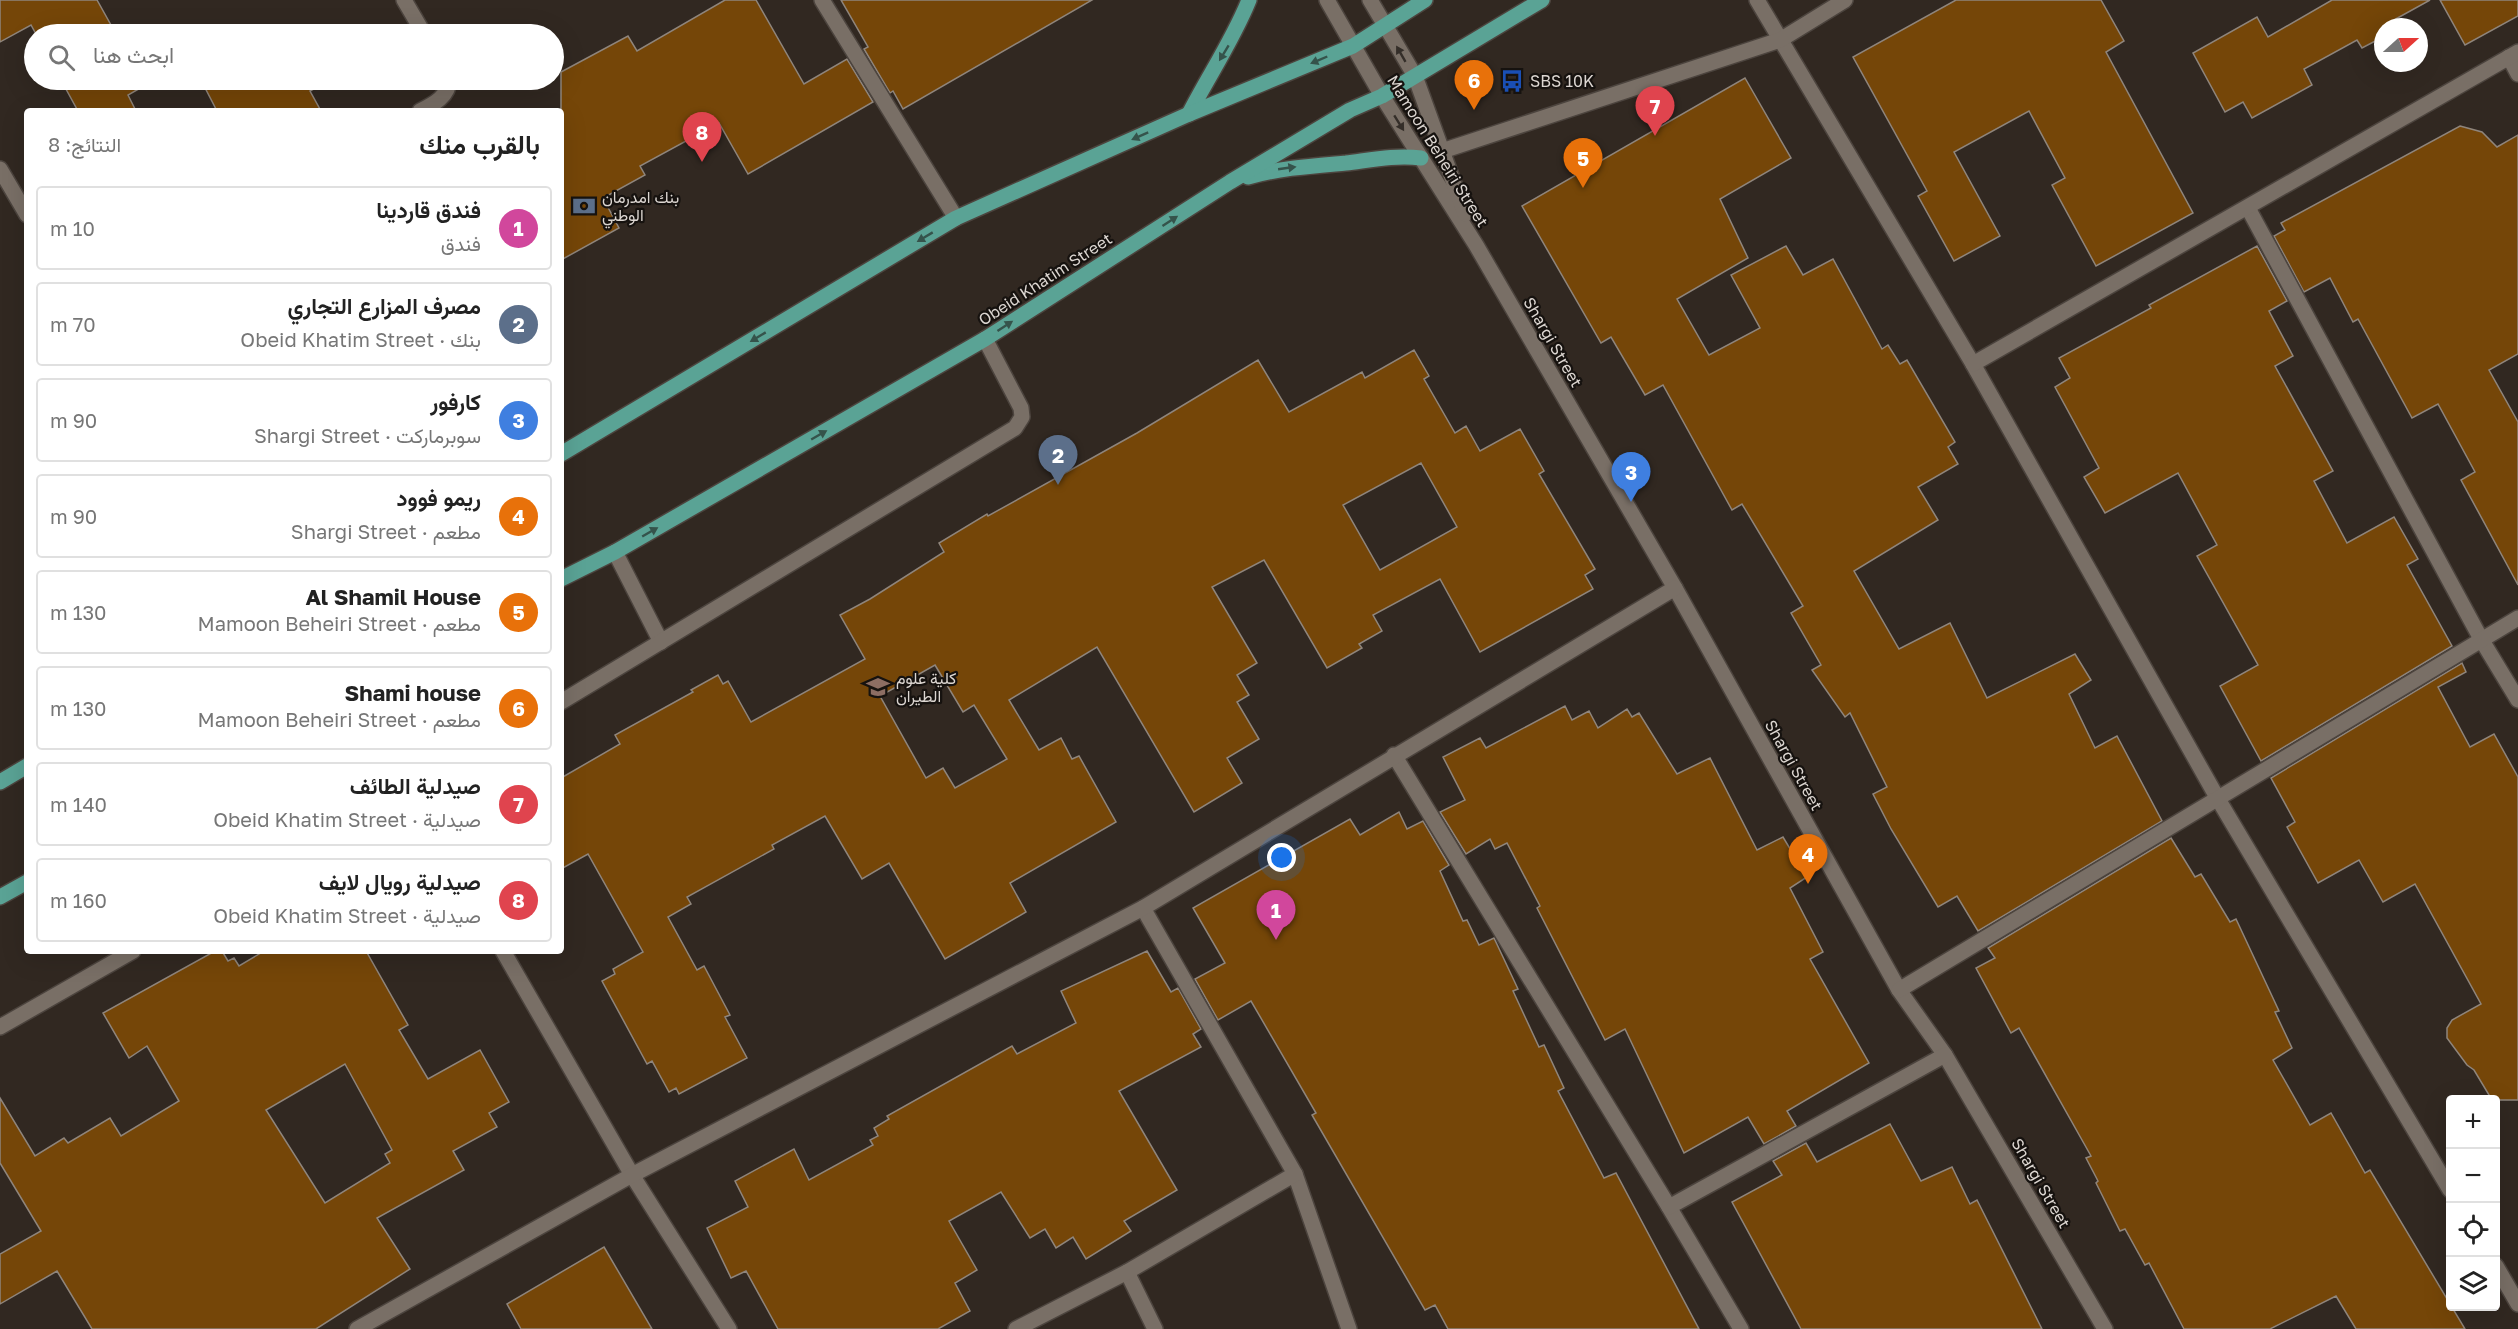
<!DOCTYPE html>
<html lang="ar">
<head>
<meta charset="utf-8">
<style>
	:root { --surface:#fff; --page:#f6f6f6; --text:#222; --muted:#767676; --line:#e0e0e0; --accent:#2563eb }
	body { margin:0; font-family:"Golos Text",Vazirmatn,sans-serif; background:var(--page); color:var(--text); direction:rtl }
	.controls { position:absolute; right:18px; bottom:18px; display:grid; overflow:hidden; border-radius:6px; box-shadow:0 6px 24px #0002 }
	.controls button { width:54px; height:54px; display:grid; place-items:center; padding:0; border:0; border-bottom:2px solid var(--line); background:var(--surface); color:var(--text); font:30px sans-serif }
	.compass { position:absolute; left:2374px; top:18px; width:54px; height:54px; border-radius:50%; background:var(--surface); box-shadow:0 6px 24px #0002; rotate:69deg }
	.you { position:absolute; left:1282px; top:858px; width:21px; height:21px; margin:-15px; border:4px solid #fff; border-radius:50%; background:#1a73e8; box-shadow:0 0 0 9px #1a73e833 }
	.badge { display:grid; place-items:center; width:39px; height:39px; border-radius:50%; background:var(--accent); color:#fff; font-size:20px; font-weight:700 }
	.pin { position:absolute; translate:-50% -50px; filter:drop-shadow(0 2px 3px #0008) }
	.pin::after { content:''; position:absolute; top:32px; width:21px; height:18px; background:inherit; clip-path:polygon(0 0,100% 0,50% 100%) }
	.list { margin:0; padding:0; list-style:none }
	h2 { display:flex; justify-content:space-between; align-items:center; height:78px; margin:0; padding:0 24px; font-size:26px }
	h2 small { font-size:20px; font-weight:400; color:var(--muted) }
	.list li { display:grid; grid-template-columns:39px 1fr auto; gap:18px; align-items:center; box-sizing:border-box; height:84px; margin:0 12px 12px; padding:0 12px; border:2px solid var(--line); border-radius:6px }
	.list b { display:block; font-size:22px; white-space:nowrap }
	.list p { margin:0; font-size:20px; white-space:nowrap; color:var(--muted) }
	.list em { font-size:20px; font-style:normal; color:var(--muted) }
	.icon { flex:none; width:33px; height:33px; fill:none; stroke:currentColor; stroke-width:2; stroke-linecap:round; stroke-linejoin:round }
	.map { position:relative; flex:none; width:2518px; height:1329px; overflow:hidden; direction:ltr }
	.search { position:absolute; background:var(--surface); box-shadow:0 6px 24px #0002; left:24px; top:24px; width:540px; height:66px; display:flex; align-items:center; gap:15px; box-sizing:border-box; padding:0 21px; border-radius:33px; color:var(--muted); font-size:22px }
	.panel { position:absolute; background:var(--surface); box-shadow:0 6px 24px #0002; left:24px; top:108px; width:540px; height:846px; border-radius:6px; direction:rtl }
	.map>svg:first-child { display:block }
	.building { fill:#754608; stroke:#8f857c; stroke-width:1.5; fill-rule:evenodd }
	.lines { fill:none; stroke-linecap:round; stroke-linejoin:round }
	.minor-casing { stroke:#4c443e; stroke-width:18 }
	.major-casing { stroke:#4c443e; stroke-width:18 }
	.minor { stroke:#796f66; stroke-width:15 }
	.major { stroke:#5aa395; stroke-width:15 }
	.oneway { fill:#35534b }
	.oneway2 { fill:#342e29 }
	.labels { text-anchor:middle; stroke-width:4.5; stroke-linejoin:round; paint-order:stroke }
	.poi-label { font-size:16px; fill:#dcd6d1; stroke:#16120f; text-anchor:start }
	.street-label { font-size:16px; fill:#dcd6d1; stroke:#16120f }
</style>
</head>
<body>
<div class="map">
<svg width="2518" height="1329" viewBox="0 0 2518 1329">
	<rect width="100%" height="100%" fill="#312821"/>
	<g class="building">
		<path d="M0 0H97L116 34H36L31 25 0 42Z"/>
		<path d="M725 0H756L804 84 847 59 873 102 748 174 719 123 640 166 645 175 603 198 619 228 561 260V72L628 36 637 51Z"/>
		<path d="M841 0H1092L903 109 893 91 890 93 864 49 868 47Z"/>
		<path d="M1956 0H2101L2124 41 2106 52 2193 213 2096 266 2052 185 2065 178 2029 111 1954 152 2000 236 1954 261 1918 196 1927 191 1853 57Z"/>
		<path d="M2332 0H2430L2383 26V37L2362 48 2357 40 2304 69 2312 85 2252 118 2243 102 2225 112 2193 53 2257 17 2268 37Z"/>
		<path d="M2440 0H2518V16L2465 45Z"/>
		<path d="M1745 78 1791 158 1720 199 1748 258 1677 299 1709 355 1760 328 1731 275 1786 246 1803 275 1833 259 1882 349 1888 345 1900 364 1907 360 1955 442 1948 447 1958 464 1918 487 1938 520 1854 571 1899 649 1950 623 1987 698 2075 654 2091 680 2069 694 2095 748 2117 736 2162 821 1978 931 1957 896 1938 907 1891 829 1873 794 1887 787 1850 713 1845 717 1812 670 1821 665 1791 613 1803 606 1742 504 1732 510 1663 385 1645 395 1611 337 1601 343 1522 206Z"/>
		<path d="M61 80H141L144 86 128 95 136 111H78Z"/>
		<path d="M201 80H324L326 82 310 91 321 111H217Z"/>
		<path d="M2460 126 2482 132 2497 147 2518 135V354L2489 370 2518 422V585L2461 480 2475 472 2438 404 2412 418 2358 319 2353 322 2330 278 2304 292 2274 236 2285 230 2281 223Z"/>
		<path d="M2257 246 2287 301 2269 311 2293 356 2275 366 2333 471 2314 481 2347 543 2394 517 2418 559 2407 565 2452 646 2261 761 2220 686 2258 665 2197 556 2217 545 2178 473 2105 513 2084 477 2099 468 2055 387 2070 378 2059 358 2151 308 2149 305Z"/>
		<path d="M1414 350 1429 376 1424 379 1455 433 1466 426 1480 451 1520 429 1544 471 1539 474 1595 569 1585 575 1593 589 1480 652 1440 579 1373 615 1382 631 1359 644 1362 648 1327 668 1264 560 1212 587 1257 663 1237 675 1249 695 1237 702 1259 739 1227 758 1242 783 1194 812 1097 647 1009 700 1039 750 1061 738 1072 759 1079 756 1116 822 1010 883 1026 912 945 959 889 863 862 879 825 816 772 845 774 849 687 897 691 904 668 917 697 970 704 966 730 1015 725 1017 747 1058 679 1094 676 1088 669 1092 652 1061 647 1064 602 981 615 974 613 969 643 952 588 854 561 869V778L620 744 615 735 693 692 691 690 718 675 723 684 728 681 751 722 865 659 840 615 870 599 944 552 939 543 987 514 988 516 1137 433 1258 360 1289 412 1362 372 1365 378ZM1421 463 1457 527 1380 570 1343 505ZM935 665 963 712 974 705 1007 759 955 788 943 768 926 778 880 696Z"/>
		<path d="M2462 663 2466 672 2438 687 2470 747 2494 734 2518 777V1100H2492L2474 1070 2467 1065 2447 1038V1028L2452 1020 2481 1004 2415 884 2383 902 2359 860 2318 883 2287 827 2295 822 2271 778Z"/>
		<path d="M1565 706 1572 720 1589 711 1598 728 1627 709 1632 717 1639 713 1677 774 1710 758 1757 850 1783 837 1807 877 1790 888 1823 952 1810 959 1869 1063 1787 1111 1796 1126 1764 1144 1748 1117 1684 1153 1625 1029 1605 1040 1537 908 1540 906 1507 843 1495 849 1490 839 1466 854 1440 812 1465 800 1443 757 1480 738 1486 748Z"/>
		<path d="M1399 812 1407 829 1423 821 1449 865 1440 871 1463 921 1467 920 1479 945 1494 938 1518 989 1513 991 1539 1047 1544 1045 1564 1088 1558 1091 1604 1178 1616 1173 1699 1329H1448L1435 1305 1425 1310 1312 1115 1316 1113 1251 1001 1218 1020 1195 979 1225 963 1193 908 1350 819 1360 835Z"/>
		<path d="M2171 838 2195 877 2201 874 2230 922 2236 919 2279 1011 2275 1012 2292 1048 2273 1060 2310 1125 2331 1113 2365 1173 2370 1170 2465 1329H2356L2336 1296 2270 1329H2184L2149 1263 2145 1265 2125 1229 2120 1231 2096 1183 2098 1181 2086 1158 2091 1156 2019 1028 2011 1033 1976 968 1995 958 1988 948Z"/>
		<path d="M215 951H222L228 961 234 958 239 966 264 951H366L408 1025 399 1030 428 1079 480 1050 509 1102 489 1113 497 1127 453 1151 464 1170 377 1218 410 1269 316 1329H92L57 1271 0 1304V1254L41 1231 0 1163V1098L35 1156 64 1138 68 1143 110 1118 121 1136 179 1101 147 1046 129 1058 103 1013ZM345 1064 392 1150 385 1154 390 1163 325 1203 266 1110Z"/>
		<path d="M1147 951 1171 992 1178 988 1201 1029 1193 1034 1201 1047 1119 1091 1177 1190 1124 1221 1131 1231 1086 1259 1073 1237 1056 1248 1045 1229 1030 1238 1001 1192 949 1221 977 1270 955 1283 970 1311 938 1329H778L746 1271 731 1278 707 1228 748 1207 735 1181 794 1149 809 1180 873 1145 870 1140 878 1136 874 1128 889 1119 887 1116 1012 1046 1017 1054 1076 1023 1061 991Z"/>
		<path d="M1890 1124 1921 1181 1952 1167 1970 1204 1977 1200 2042 1329H1801L1732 1202 1782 1175 1773 1161 1806 1143 1817 1162Z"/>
		<path d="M604 1247 652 1329H521L507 1304Z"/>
	</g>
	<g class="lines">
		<g class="minor-casing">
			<g id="minor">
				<path d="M404 0 424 34"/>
				<path d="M822 0 956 218"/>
				<path d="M1327 0 1382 96 1476 245 1675 588 1899 990 1945 1055 2105 1329"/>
				<path d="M1370 0 1415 76 1465 214"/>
				<path d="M1757 0 1973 364 2218 799 2450 1190"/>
				<path d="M2509 57 2518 74"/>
				<path d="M420 111C434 104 449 96 449 80"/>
				<path d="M1442 151 1780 40 1845 0"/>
				<path d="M0 169 27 215"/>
				<path d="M2248 208 2481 639 2518 700"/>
				<path d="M1973 364 2518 52"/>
				<path d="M615 552 661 642"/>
				<path d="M561 702 1015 428 1022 417 1021 408 985 339"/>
				<path d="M1394 755 1669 1207 1741 1329"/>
				<path d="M1143 908 1295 1174 1349 1329"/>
				<path d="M503 951 632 1175 729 1329"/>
				<path d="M1899 990 2518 618"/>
				<path d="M0 1027 133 951"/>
				<path d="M1669 1207 1945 1055"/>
				<path d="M2496 1266 2518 1304"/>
				<path d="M1127 1272 1155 1329"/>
				<path d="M357 1329 632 1175 1143 908 1675 588"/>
				<path d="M1016 1329 1127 1272 1295 1174"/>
			</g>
		</g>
		<g class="major-casing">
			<g id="major">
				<path d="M1189 114C1209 75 1233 40 1249 0"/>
				<path d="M1248 177C1280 168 1312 166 1346 163 1371 160 1395 155 1421 158"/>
				<path d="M561 454 956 218 1189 114 1353 46 1425 0"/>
				<path d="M561 579 615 552 985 339 1230 182 1350 110 1382 96 1542 0"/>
				<path d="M0 782 27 766"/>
				<path d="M0 897 27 882"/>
			</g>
		</g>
		<use href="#minor" class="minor"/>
		<use href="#major" class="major"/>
	</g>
	<defs><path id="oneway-solid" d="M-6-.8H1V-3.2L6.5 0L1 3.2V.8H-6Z" transform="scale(1.5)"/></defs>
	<g class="oneway">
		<use href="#oneway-solid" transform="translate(1224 53) rotate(121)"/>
		<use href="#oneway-solid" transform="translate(1319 60) rotate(157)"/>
		<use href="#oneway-solid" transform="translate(1140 136) rotate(156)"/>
		<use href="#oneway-solid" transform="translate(1287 168) rotate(-8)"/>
		<use href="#oneway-solid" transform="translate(1170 221) rotate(-33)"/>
		<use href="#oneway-solid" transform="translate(925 237) rotate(149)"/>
		<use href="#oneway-solid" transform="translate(1005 326) rotate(-33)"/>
		<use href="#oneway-solid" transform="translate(758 337) rotate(149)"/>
		<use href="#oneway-solid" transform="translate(819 435) rotate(-30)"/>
		<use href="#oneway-solid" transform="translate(650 532) rotate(-30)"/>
	</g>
	<g class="oneway2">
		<use href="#oneway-solid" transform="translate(1401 54) rotate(-120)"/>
		<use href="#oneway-solid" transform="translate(1399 123) rotate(58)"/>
	</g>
	<defs>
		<g id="bus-bare" transform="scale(1.8)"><path d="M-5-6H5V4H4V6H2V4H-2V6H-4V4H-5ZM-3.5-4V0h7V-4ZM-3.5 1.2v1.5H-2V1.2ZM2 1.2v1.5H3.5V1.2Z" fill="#1a4fb4" stroke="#16120f" stroke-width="2.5" paint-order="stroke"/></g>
		<g id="bank-bare" transform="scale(1.8)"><path d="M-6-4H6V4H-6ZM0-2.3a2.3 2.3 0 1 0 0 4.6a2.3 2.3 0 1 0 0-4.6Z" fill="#5c6f8a" stroke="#16120f" stroke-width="2.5" paint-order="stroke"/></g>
		<g id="university-bare" transform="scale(1.8)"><path d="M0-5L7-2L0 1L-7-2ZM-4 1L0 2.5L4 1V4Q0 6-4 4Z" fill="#8d6e63" stroke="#16120f" stroke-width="2.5" paint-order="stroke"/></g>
	</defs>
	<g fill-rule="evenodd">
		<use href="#bus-bare" x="1512" y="81"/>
		<use href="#bank-bare" x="584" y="206"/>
		<use href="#university-bare" x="878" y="687"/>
	</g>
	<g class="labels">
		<g class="poi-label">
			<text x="1530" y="87">SBS 10K</text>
			<text x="602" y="203">بنك امدرمان<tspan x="602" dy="18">الوطني</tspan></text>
			<text x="896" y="684">كلية علوم<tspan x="896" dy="18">الطيران</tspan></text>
		</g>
		<g class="street-label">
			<text transform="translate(1438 151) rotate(58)" y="6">Mamoon Beheiri Street</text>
			<text transform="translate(1045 279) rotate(-33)" y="6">Obeid Khatim Street</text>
			<text transform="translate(1553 342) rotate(60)" y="6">Shargi Street</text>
			<text transform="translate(1794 765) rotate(61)" y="6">Shargi Street</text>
			<text transform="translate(2041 1183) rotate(60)" y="6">Shargi Street</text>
		</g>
	</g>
</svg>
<div class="controls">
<button>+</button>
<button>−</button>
<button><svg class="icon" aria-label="locate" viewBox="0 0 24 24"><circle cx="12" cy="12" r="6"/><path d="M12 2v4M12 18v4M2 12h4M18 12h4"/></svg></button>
<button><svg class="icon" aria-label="layers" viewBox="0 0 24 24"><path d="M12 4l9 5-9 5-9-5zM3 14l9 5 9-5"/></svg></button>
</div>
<svg class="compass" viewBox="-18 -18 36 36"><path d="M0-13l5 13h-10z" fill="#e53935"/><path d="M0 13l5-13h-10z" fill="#767676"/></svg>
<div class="you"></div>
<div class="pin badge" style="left:1276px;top:940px;background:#d1479c">1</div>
<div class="pin badge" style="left:1058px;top:485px;background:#5c6f8a">2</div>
<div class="pin badge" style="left:1631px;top:502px;background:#3f7fe0">3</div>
<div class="pin badge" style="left:1808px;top:884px;background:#e8710a">4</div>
<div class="pin badge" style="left:1583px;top:188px;background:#e8710a">5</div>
<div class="pin badge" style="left:1474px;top:110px;background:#e8710a">6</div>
<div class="pin badge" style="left:1655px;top:136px;background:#e0444e">7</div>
<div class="pin badge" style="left:702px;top:162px;background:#e0444e">8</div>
<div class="search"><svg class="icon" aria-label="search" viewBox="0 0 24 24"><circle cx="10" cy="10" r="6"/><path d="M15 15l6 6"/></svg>ابحث هنا</div>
<section class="panel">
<h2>بالقرب منك<small>النتائج: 8</small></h2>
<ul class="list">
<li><span class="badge" style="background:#d1479c">1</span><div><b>فندق قاردينا</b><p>فندق</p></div><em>10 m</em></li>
<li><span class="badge" style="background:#5c6f8a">2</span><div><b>مصرف المزارع التجاري</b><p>بنك · Obeid Khatim Street</p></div><em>70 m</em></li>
<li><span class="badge" style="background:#3f7fe0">3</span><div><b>كارفور</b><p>سوبرماركت · Shargi Street</p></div><em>90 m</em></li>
<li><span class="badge" style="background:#e8710a">4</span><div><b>ريمو فوود</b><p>مطعم · Shargi Street</p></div><em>90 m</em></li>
<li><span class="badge" style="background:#e8710a">5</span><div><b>Al Shamil House</b><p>مطعم · Mamoon Beheiri Street</p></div><em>130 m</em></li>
<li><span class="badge" style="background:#e8710a">6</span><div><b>Shami house</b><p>مطعم · Mamoon Beheiri Street</p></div><em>130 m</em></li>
<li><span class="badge" style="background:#e0444e">7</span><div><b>صيدلية الطائف</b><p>صيدلية · Obeid Khatim Street</p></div><em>140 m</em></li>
<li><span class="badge" style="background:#e0444e">8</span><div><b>صيدلية رويال لايف</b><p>صيدلية · Obeid Khatim Street</p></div><em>160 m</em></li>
</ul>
</section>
</div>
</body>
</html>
